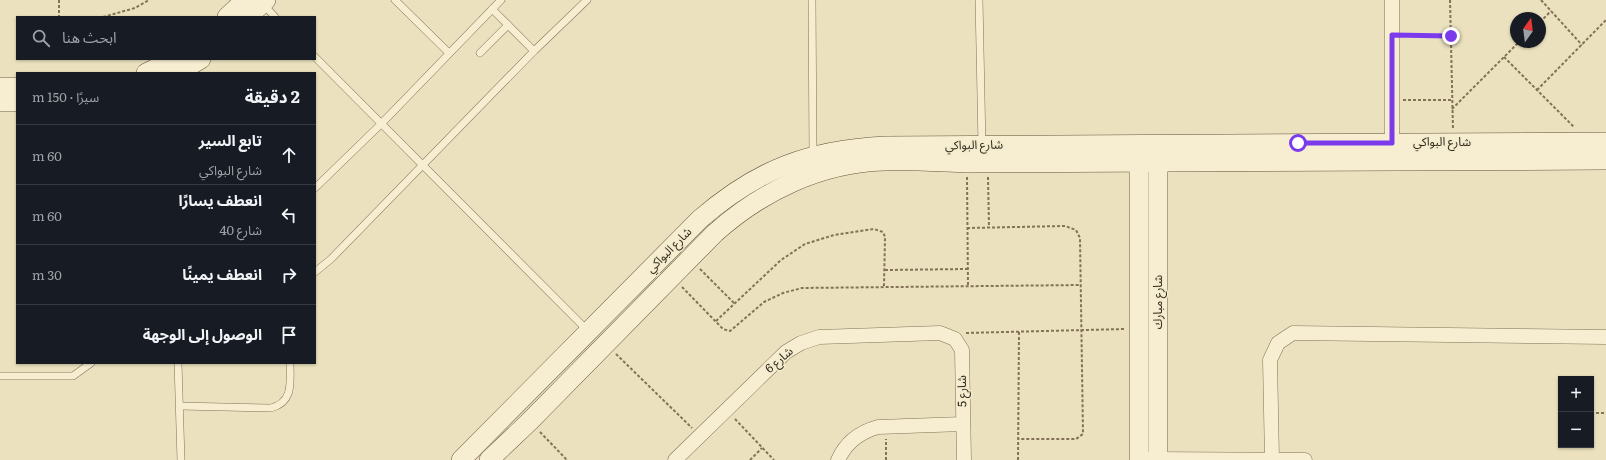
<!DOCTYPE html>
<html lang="ar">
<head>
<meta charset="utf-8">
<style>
	:root { --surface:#171b24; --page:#20242c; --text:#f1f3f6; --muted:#9ea1a6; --line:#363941 }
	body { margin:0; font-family:Literata,"Noto Sans Arabic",serif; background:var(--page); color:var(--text); direction:rtl }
	.controls { position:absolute; right:12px; bottom:12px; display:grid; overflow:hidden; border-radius:0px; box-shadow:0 1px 3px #0004 }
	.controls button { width:36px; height:36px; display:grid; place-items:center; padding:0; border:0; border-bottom:1px solid var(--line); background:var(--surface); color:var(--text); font:20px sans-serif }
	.compass { position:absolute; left:1510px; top:12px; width:36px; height:36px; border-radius:50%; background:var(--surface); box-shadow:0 1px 3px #0004; rotate:14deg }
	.stop { position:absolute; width:12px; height:12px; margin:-9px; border:3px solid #7c3aed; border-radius:50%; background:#fff }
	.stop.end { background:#7c3aed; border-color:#fff; box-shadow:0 1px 4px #0008 }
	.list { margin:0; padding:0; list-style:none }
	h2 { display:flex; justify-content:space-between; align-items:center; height:52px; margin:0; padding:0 16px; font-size:17px }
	h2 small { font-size:13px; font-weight:400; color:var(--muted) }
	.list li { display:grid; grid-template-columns:26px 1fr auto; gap:12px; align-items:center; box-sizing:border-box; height:60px; padding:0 16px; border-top:1px solid var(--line) }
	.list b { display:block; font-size:15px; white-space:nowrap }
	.list p { margin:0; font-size:13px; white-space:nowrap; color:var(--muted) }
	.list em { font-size:13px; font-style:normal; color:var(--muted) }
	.icon { flex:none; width:22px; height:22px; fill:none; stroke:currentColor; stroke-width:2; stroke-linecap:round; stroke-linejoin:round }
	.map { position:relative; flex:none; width:1606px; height:460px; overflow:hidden; direction:ltr }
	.search { position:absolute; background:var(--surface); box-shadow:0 1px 3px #0004; left:16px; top:16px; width:300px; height:44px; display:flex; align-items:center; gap:10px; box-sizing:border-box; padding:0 14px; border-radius:0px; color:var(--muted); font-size:15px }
	.panel { position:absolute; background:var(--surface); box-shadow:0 1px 3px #0004; left:16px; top:72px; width:300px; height:292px; border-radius:0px; direction:rtl }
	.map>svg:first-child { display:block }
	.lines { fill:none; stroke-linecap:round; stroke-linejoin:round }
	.lane-casing { stroke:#837258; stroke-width:8 }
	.street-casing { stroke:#837258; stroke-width:15 }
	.secondary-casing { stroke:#65533b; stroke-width:20 }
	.path { stroke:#837258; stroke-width:2; stroke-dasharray:3 2; stroke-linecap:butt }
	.lane { stroke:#f7eed1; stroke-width:7 }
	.street { stroke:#f7eed1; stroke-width:14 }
	.secondary { stroke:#f7eed1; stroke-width:19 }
	.route { stroke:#7c3aed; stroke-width:5 }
	.labels { text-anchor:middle; stroke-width:3; stroke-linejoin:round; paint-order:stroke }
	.street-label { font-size:12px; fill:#33291c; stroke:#f3ebce }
</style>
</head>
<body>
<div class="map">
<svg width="1606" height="460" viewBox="0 0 1606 460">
	<rect width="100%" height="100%" fill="#ebe1be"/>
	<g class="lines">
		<g class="lane-casing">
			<g id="lane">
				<path d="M395 0 449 53"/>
				<path d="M812 0 813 155"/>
				<path d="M979 0 982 145"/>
				<path d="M263 4 275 17"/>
				<path d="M492 9 534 51"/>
				<path d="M480 53 508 25"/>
				<path d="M315 57 587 330"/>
				<path d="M315 188 381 124 501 0"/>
				<path d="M315 272 331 259 534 51 587 0"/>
				<path d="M178 363 181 460"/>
				<path d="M0 376H73L91 363"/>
				<path d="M180 406 271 408C294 402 290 382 290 363"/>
			</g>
		</g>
		<g class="street-casing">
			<g id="street">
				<path d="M1392 0V152"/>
				<path d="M1149 459 1305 460"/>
				<path d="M675 460 786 352 801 343 819 337 940 333 955 339 962 350 964 460"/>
				<path d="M838 460C846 442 860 432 878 427L963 424"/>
				<path d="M1272 460 1270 360 1278 343 1293 333 1606 337"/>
			</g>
		</g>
		<g class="secondary-casing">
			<g id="secondary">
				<path d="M227 17 245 0"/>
				<path d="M248 17 266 0"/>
				<path d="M146 73 175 59"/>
				<path d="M178 73 201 59"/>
				<path d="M0 87H17"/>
				<path d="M0 102H17"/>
				<path d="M1158 149V460"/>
				<path d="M461 460 700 219C758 169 809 150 885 146L1606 142"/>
				<path d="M489 460 530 421 715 233C762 191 820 163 884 161 912 160 939 162 967 163L1606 160"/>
				<path d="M1139 460V148"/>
			</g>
		</g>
		<g class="path">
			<path d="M59 0V17"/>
			<path d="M1450 0 1453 129"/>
			<path d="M1541 0 1582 45"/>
			<path d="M103 17 135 8 149 0"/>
			<path d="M1540 22 1551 11"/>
			<path d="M1403 35 1451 36"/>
			<path d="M1504 57 1574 127"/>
			<path d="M1537 90 1606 20"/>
			<path d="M1403 100H1452"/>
			<path d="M1452 109 1519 42"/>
			<path d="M967 177 968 286"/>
			<path d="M988 177 989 227"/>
			<path d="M967 228 1065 226 1076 230 1080 238 1083 434 1076 439H1018"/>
			<path d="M700 269 735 304"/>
			<path d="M885 270 967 269"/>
			<path d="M682 287 723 329 730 331 764 302 783 293 802 288 1081 285"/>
			<path d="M716 321 781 260 805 244 834 235 874 229 883 232 885 237 884 286"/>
			<path d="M966 333 1125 329"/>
			<path d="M616 354 692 428"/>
			<path d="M1591 413H1606"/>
			<path d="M735 419 774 460"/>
			<path d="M540 432 567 460"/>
			<path d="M750 460 762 448"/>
			<path d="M886 460V439"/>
			<path d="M1018 460 1019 332"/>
		</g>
		<use href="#lane" class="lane"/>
		<use href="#street" class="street"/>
		<use href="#secondary" class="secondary"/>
	</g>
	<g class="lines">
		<path class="route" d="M1298 143H1392V35L1451 36"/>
	</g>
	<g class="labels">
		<g class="street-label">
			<text x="1442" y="146">شارع البواكي</text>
			<text transform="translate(974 145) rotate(-1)" y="4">شارع البواكي</text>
			<text transform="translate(669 250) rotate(-45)" y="4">شارع البواكي</text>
			<text transform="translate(1158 302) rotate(-90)" y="4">شارع مبارك</text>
			<text transform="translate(779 360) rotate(-41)" y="4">شارع 6</text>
			<text transform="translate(962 391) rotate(-91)" y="4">شارع 5</text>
		</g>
	</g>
</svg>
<div class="controls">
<button>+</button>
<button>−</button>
</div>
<svg class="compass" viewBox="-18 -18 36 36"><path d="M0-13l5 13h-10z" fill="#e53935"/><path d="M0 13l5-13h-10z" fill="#9ea1a6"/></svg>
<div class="stop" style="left:1298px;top:143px"></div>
<div class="stop end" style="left:1451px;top:36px"></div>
<div class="search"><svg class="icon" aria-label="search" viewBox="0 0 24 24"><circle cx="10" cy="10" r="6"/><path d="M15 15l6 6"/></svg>ابحث هنا</div>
<section class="panel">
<h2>2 دقيقة<small>سيرًا · 150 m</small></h2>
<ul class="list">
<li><svg class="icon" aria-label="ahead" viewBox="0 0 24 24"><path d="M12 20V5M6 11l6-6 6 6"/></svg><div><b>تابع السير</b><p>شارع البواكي</p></div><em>60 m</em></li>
<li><svg class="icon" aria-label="left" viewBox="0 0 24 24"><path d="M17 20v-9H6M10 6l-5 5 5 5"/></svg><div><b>انعطف يسارًا</b><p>شارع 40</p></div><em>60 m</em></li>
<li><svg class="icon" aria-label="right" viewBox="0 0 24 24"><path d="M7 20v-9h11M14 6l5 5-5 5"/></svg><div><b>انعطف يمينًا</b></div><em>30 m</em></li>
<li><svg class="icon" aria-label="arrive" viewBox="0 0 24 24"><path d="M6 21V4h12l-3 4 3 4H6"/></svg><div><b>الوصول إلى الوجهة</b></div></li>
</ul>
</section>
</div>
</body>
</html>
